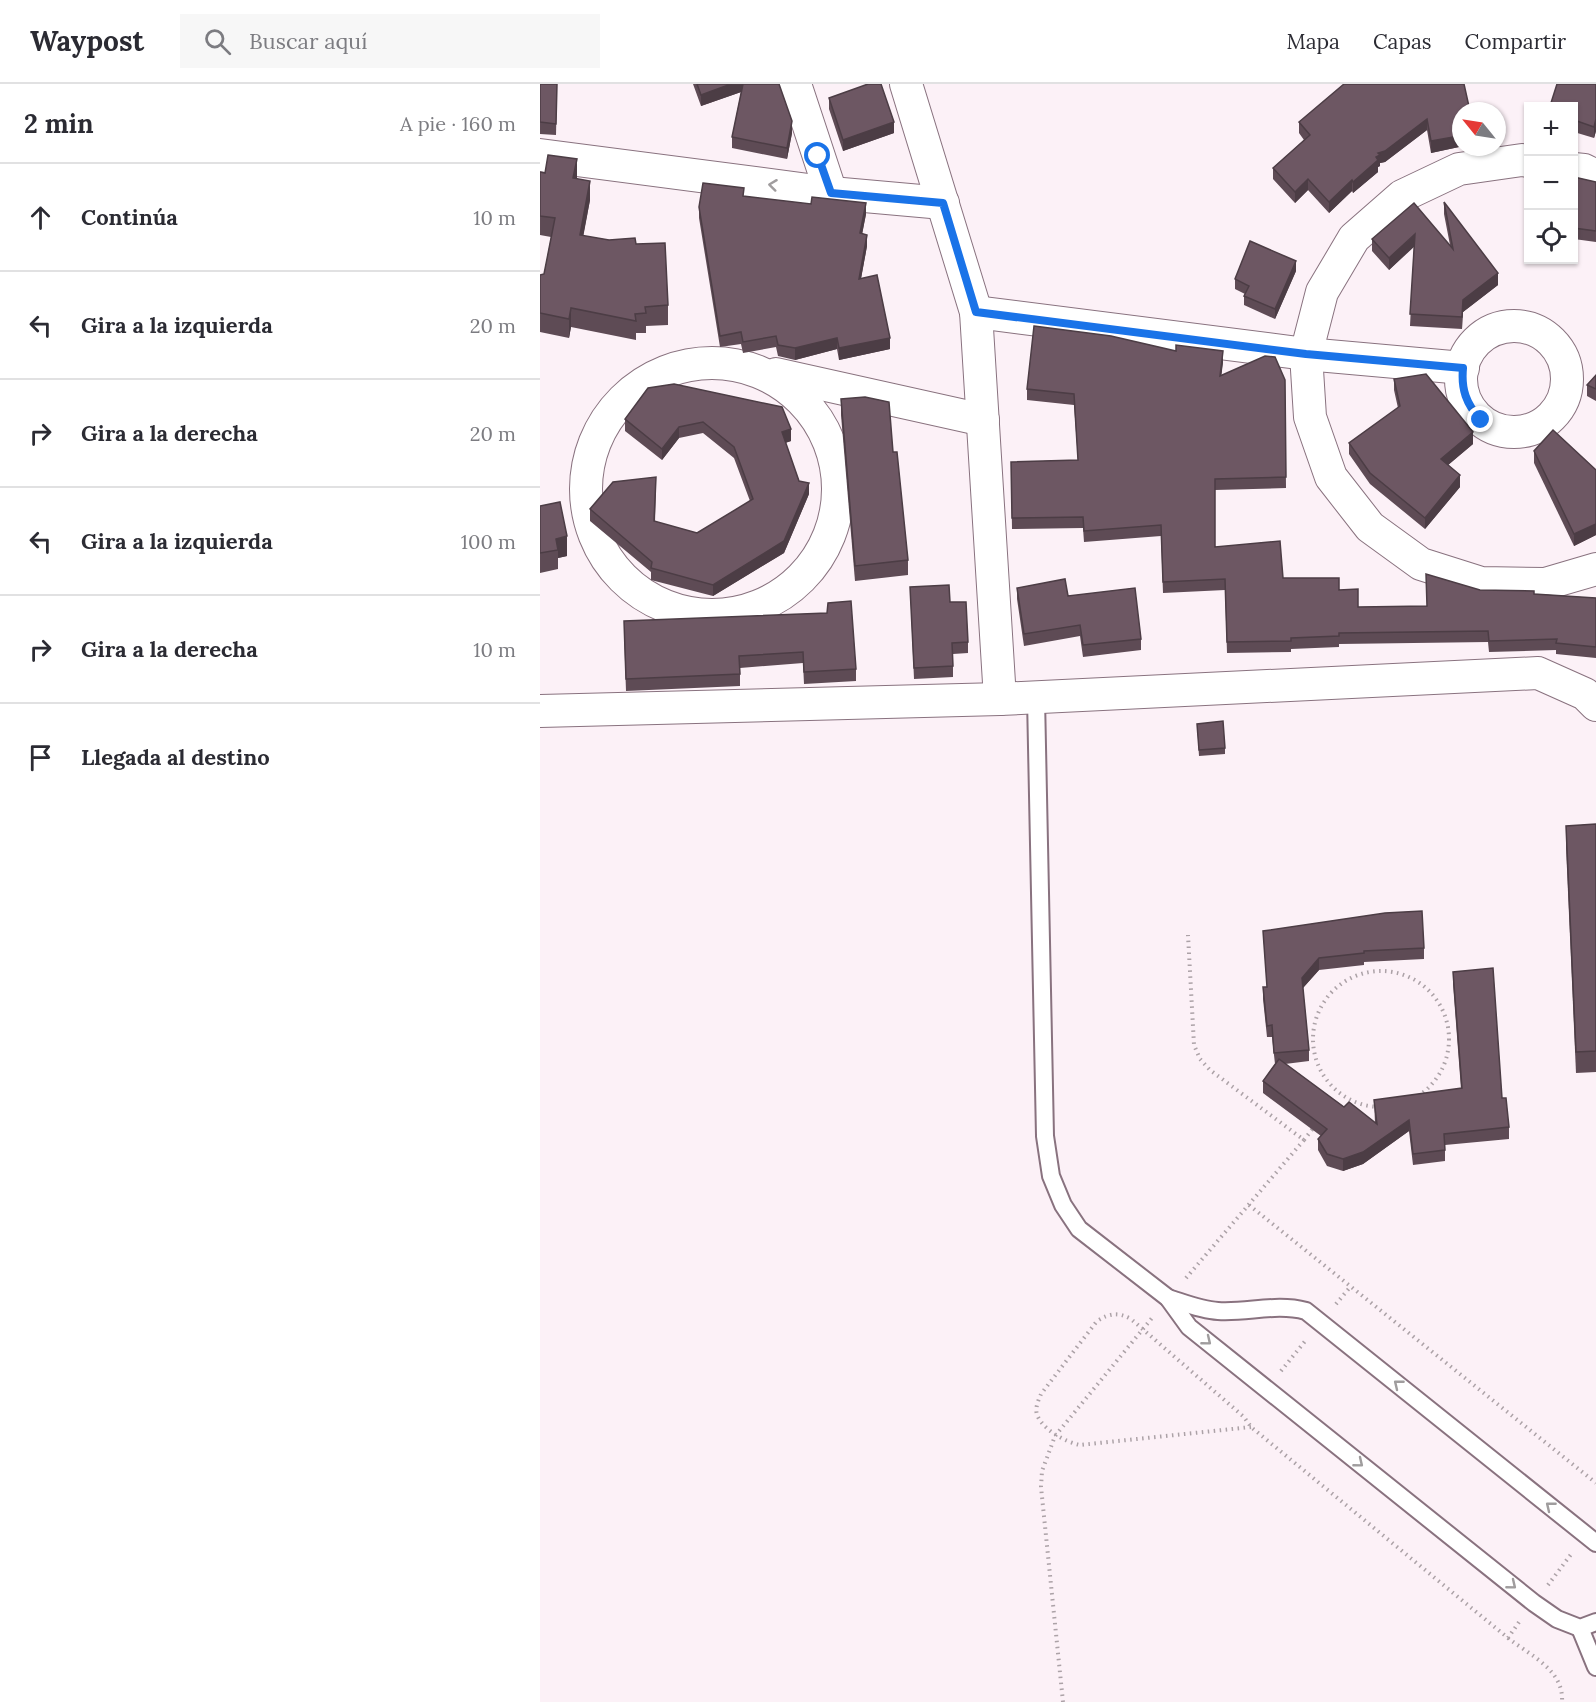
<!DOCTYPE html>
<html lang="es">
<head>
<meta charset="utf-8">
<style>
	:root { --surface:#fff; --page:#f7f7f7; --text:#2b2b33; --muted:#7c7c81; --line:#e1e1e2 }
	body { margin:0; font-family:Lora,serif; background:var(--page); color:var(--text) }
	.controls { position:absolute; right:18px; top:18px; display:grid; overflow:hidden; border-radius:0px; box-shadow:0 2px 4px #0004 }
	.controls button { width:54px; height:54px; display:grid; place-items:center; padding:0; border:0; border-bottom:2px solid var(--line); background:var(--surface); color:var(--text); font:30px sans-serif }
	.compass { position:absolute; left:912px; top:18px; width:54px; height:54px; border-radius:50%; background:var(--surface); box-shadow:0 2px 4px #0004; rotate:300deg }
	.stop { position:absolute; width:18px; height:18px; margin:-14px; border:4px solid #1a73e8; border-radius:50%; background:#fff }
	.stop.end { background:#1a73e8; border-color:#fff; box-shadow:0 2px 6px #0008 }
	.list { margin:0; padding:0; list-style:none }
	h2 { display:flex; justify-content:space-between; align-items:center; height:78px; margin:0; padding:0 24px; font-size:26px }
	h2 small { font-size:20px; font-weight:400; color:var(--muted) }
	.list li { display:grid; grid-template-columns:39px 1fr auto; gap:18px; align-items:center; box-sizing:border-box; height:108px; padding:0 24px; border-top:2px solid var(--line) }
	.list b { display:block; font-size:22px; white-space:nowrap }
	.list em { font-size:20px; font-style:normal; color:var(--muted) }
	.icon { flex:none; width:33px; height:33px; fill:none; stroke:currentColor; stroke-width:2; stroke-linecap:round; stroke-linejoin:round }
	.map { position:relative; flex:none; width:1056px; height:1618px; overflow:hidden }
	header { display:flex; align-items:center; gap:36px; box-sizing:border-box; height:84px; padding:0 30px; background:var(--surface); border-bottom:2px solid var(--line) }
	header strong { font-size:28px }
	nav { display:flex; gap:33px; margin-inline-start:auto; font-size:21px }
	.search { width:420px; height:54px; background:var(--page); display:flex; align-items:center; gap:15px; box-sizing:border-box; padding:0 21px; border-radius:0px; color:var(--muted); font-size:22px }
	main { display:flex }
	aside { flex:1; background:var(--surface) }
	.map>svg:first-child { display:block }
	.lines { fill:none; stroke-linecap:round; stroke-linejoin:round }
	.lane-casing { stroke:#89727f; stroke-width:20 }
	.street-casing { stroke:#89727f; stroke-width:34 }
	.path { stroke:#aca2a7; stroke-width:4; stroke-dasharray:1.5 4.5; stroke-linecap:butt }
	.lane { stroke:#fff; stroke-width:16 }
	.street { stroke:#fff; stroke-width:32 }
	.wall { fill:#5e4b55 }
	.shaded-wall { fill:#4c3d45 }
	.building { fill:#6d5763; stroke:#4c3d45; stroke-width:1.5 }
	.oneway { stroke:#a09d9e }
	.route { stroke:#1a73e8; stroke-width:8 }
</style>
</head>
<body>
<header>
<strong>Waypost</strong>
<div class="search"><svg class="icon" aria-label="search" viewBox="0 0 24 24"><circle cx="10" cy="10" r="6"/><path d="M15 15l6 6"/></svg>Buscar aquí</div>
<nav><a>Mapa</a><a>Capas</a><a>Compartir</a></nav>
</header>
<main>
<aside>
<h2>2 min<small>A pie · 160 m</small></h2>
<ul class="list">
<li><svg class="icon" aria-label="ahead" viewBox="0 0 24 24"><path d="M12 20V5M6 11l6-6 6 6"/></svg><div><b>Continúa</b></div><em>10 m</em></li>
<li><svg class="icon" aria-label="left" viewBox="0 0 24 24"><path d="M17 20v-9H6M10 6l-5 5 5 5"/></svg><div><b>Gira a la izquierda</b></div><em>20 m</em></li>
<li><svg class="icon" aria-label="right" viewBox="0 0 24 24"><path d="M7 20v-9h11M14 6l5 5-5 5"/></svg><div><b>Gira a la derecha</b></div><em>20 m</em></li>
<li><svg class="icon" aria-label="left" viewBox="0 0 24 24"><path d="M17 20v-9H6M10 6l-5 5 5 5"/></svg><div><b>Gira a la izquierda</b></div><em>100 m</em></li>
<li><svg class="icon" aria-label="right" viewBox="0 0 24 24"><path d="M7 20v-9h11M14 6l5 5-5 5"/></svg><div><b>Gira a la derecha</b></div><em>10 m</em></li>
<li><svg class="icon" aria-label="arrive" viewBox="0 0 24 24"><path d="M6 21V4h12l-3 4 3 4H6"/></svg><div><b>Llegada al destino</b></div></li>
</ul>
</aside>
<div class="map">
<svg width="1056" height="1618" viewBox="0 0 1056 1618">
	<rect width="100%" height="100%" fill="#fcf1f7"/>
	<g class="lines">
		<g class="lane-casing">
			<g id="lane">
				<path d="M496 614 505 1052 511 1092 523 1121 539 1145 628 1214 649 1243 994 1519 1017 1535 1040 1544 1056 1538"/>
				<path d="M628 1214C644 1219 661 1226 678 1227 708 1229 736 1219 766 1227L1056 1459"/>
				<path d="M1040 1544 1056 1583"/>
			</g>
		</g>
		<g class="street-casing">
			<g id="street">
				<path d="M255 0 291 109"/>
				<path d="M366 0 436 228 460 615"/>
				<path d="M0 71 291 109 403 119"/>
				<path d="M988 77 982 76 919 85 862 112 814 154 782 208 766 270 770 333 791 393 830 443 881 480 941 499 1005 500 1056 485"/>
				<path d="M1034 85 1044 86 1056 92"/>
				<path d="M436 228 766 270 923 284"/>
				<circle cx="974" cy="295" r="53"/>
				<circle cx="172" cy="405" r="126"/>
				<path d="M236 290 443 336"/>
				<path d="M0 627 460 615 998 589 1045 610 1056 621"/>
			</g>
		</g>
		<g class="path">
			<circle cx="841" cy="955" r="68"/>
			<path d="M764 1056 774 1043"/>
			<path d="M709 1121 1056 1399"/>
			<path d="M646 1194 764 1056 670 986 660 975 654 961 648 851"/>
			<path d="M796 1220 811 1202"/>
			<path d="M741 1287 766 1256"/>
			<path d="M711 1343 540 1361C526 1358 505 1347 498 1333 494 1326 498 1317 501 1310L557 1237C570 1229 578 1228 591 1235L704 1333 711 1343 968 1554 979 1538"/>
			<path d="M1008 1501 1032 1469"/>
			<path d="M968 1554C991 1572 1024 1586 1022 1618"/>
			<path d="M523 1618 501 1403 502 1387 515 1352 612 1234"/>
		</g>
		<use href="#lane" class="lane"/>
		<use href="#street" class="street"/>
	</g>
	<g class="wall">
		<path d="M0 0H17L16 51 0 50Z"/>
		<path d="M153 0H239L252 49 247 75 192 64V53L201 8 161 22Z"/>
		<path d="M1056 0V47L1054 54 1034 48V22Z"/>
		<path d="M289 14 354 49 303 67 289 25Z"/>
		<path d="M921 27V52L919 53V63L891 69 887 46 845 78 840 79V82L838 83V88L813 109 812 107 789 129 768 106 755 119 733 95V84L764 56 759 49V38Z"/>
		<path d="M0 88 37 94 50 116 43 152 96 160 128 221V241L106 242V249H96V256L31 243 29 254 0 248V191L4 190 11 153 0 151Z"/>
		<path d="M1034 93 1056 98V158L1034 155Z"/>
		<path d="M204 112 326 130 322 150 327 162 321 194 350 265 299 276 297 265 255 276 238 272 236 263 203 269 201 260 180 263 159 134V123Z"/>
		<path d="M904 118 958 201 923 228 922 245 870 242 874 162 849 186 832 167V155L910 161 904 130Z"/>
		<path d="M756 187 735 235 704 221V212L705 210 695 205V195Z"/>
		<path d="M636 267 683 278 681 292 745 296 746 404 675 406V463L743 494 799 506 818 523 886 522 940 506 1056 514V574L1016 570V566L949 568 948 558 799 560V563L751 565V568L687 569 685 506 623 509 621 452 544 458 543 444 472 445 471 378 538 376 534 321 487 316V305Z"/>
		<path d="M1056 291V317L1047 312V301Z"/>
		<path d="M854 295 933 360 908 381 920 403 885 445 830 400 809 370V359L858 324 854 306Z"/>
		<path d="M108 304 251 357 245 359 259 397 269 410 244 469 173 512 111 496V488L50 437V425L116 405 115 438 157 449 210 417 194 374 163 349 139 354 122 376 85 347V335Z"/>
		<path d="M301 315 353 368 368 476V491L315 497 301 331Z"/>
		<path d="M994 367 1056 386V451L1034 462 994 379Z"/>
		<path d="M0 422 27 472 18 474V485L0 489Z"/>
		<path d="M370 503 410 518 428 558V569L413 570V593L374 595Z"/>
		<path d="M477 504 528 512 601 555V566L543 573 540 552 484 562 477 515Z"/>
		<path d="M287 529 316 585V597L264 600 263 579 200 584V602L86 607 84 549Z"/>
		<path d="M657 640 685 664V670L659 672Z"/>
		<path d="M1056 740V988L1036 989 1026 763V742Z"/>
		<path d="M723 847 884 864V875L824 878V881L779 886 763 904 769 966V977L745 980 804 1023 835 1039 834 1016 921 1005 913 900V888L962 1014 969 1043V1055L905 1061V1077L873 1081 869 1047 823 1080 803 1087 787 1082 778 1066V1055L781 1052 723 1009V997L735 980 732 953H727L723 915V903H727Z"/>
	</g>
	<g class="shaded-wall">
		<path d="M191 0H204V7L161 22V11Z"/>
		<path d="M887 35V46L845 78 840 79V82L838 83V88L813 109V98L836 73 838 69Z"/>
		<path d="M1056 35V47L1054 54V43Z"/>
		<path d="M252 37V49L247 75V64Z"/>
		<path d="M354 38V49L303 67V56Z"/>
		<path d="M919 52V63L891 69V57Z"/>
		<path d="M37 75V94H33Z"/>
		<path d="M768 95V106L755 119V108Z"/>
		<path d="M812 96V107L789 129V118Z"/>
		<path d="M50 97V116L40 170V151Z"/>
		<path d="M326 119V130L320 161V149Z"/>
		<path d="M875 150V162L849 186V174Z"/>
		<path d="M327 151V162L319 206V195Z"/>
		<path d="M756 177V187L735 235V225Z"/>
		<path d="M958 189V201L923 228 922 245 923 216Z"/>
		<path d="M31 224V243L29 254V235Z"/>
		<path d="M297 254V265L255 276V264Z"/>
		<path d="M350 254V265L299 276V264Z"/>
		<path d="M683 267V278L680 303V292Z"/>
		<path d="M139 343V354L122 376V365Z"/>
		<path d="M251 345V357L242 360V348Z"/>
		<path d="M933 348V360L901 387V375Z"/>
		<path d="M920 391V403L885 445V434Z"/>
		<path d="M269 399V410L244 469 173 512V501Z"/>
		<path d="M1056 440V451L1034 462V450Z"/>
		<path d="M27 452V472L18 474V466L16 455Z"/>
		<path d="M779 874V886L762 905V894Z"/>
		<path d="M869 1036V1047L823 1080 803 1087V1075Z"/>
	</g>
	<g class="building">
		<path d="M0 0H17L16 40 0 38Z"/>
		<path d="M157 0H191L161 11Z"/>
		<path d="M203 0H239L252 37 247 64 192 53Z"/>
		<path d="M328 0H341L354 38 303 56 289 14Z"/>
		<path d="M804 0H924L930 27H921V41L917 42 919 52 891 57 887 35 845 67 838 69 840 71 836 73 838 76 813 98 812 96 789 118 768 95 755 108 733 84 770 51 759 38Z"/>
		<path d="M1017 0H1056V35L1054 43 1034 36V22H1010Z"/>
		<path d="M8 71 37 75 33 94 50 97 40 151 69 156 95 154 96 160 125 159 128 221 105 223 106 229 95 230 96 237 31 224 29 235 0 229V191L4 190 15 134 0 132V88L5 89Z"/>
		<path d="M1034 93 1056 98V147L1034 144Z"/>
		<path d="M163 99 204 104 203 112 271 120 272 113 326 119 320 149 327 151 319 195 337 191 350 254 299 264 297 254 255 264 238 261 236 252 203 258 201 248 180 252 159 123Z"/>
		<path d="M904 118 958 189 923 216 922 233 870 230 875 150 849 174 832 155 874 119 913 165Z"/>
		<path d="M710 157 756 177 735 225 704 212 709 202 695 195Z"/>
		<path d="M494 242 571 252 636 267V261L683 267 680 292 725 272 735 273 745 296 746 393 675 395V463L740 457 743 494H799V506L818 505V523L887 522 886 490 940 506 994 507V510L1056 514V563L1016 559 1017 555 949 557 948 547 799 549V552L751 554V557L687 558 685 495 623 498 621 441 544 447 543 433 472 434 471 378 538 376 534 310 487 305Z"/>
		<path d="M886 290 933 348 901 375 920 391 885 434 830 389 809 359 860 322 854 295Z"/>
		<path d="M1056 291V305L1047 301Z"/>
		<path d="M134 300 242 323 251 345 242 348 259 397 269 399 244 457 173 501 111 484 112 478 50 425 73 398 116 393 114 437 157 449 213 415 194 363 163 338 139 343 122 365 85 335 108 304Z"/>
		<path d="M325 313 349 318 353 368H357L368 476 315 482 301 315Z"/>
		<path d="M1013 346 1056 386V440L1034 450 994 367Z"/>
		<path d="M20 418 27 452 16 455 18 466 0 469V422Z"/>
		<path d="M525 495 528 512 595 504 601 555 543 561 540 541 484 550 477 504Z"/>
		<path d="M409 501 410 518H426L428 558 412 559 413 582 374 584 370 503Z"/>
		<path d="M311 517 316 585 264 588 263 568 199 572 200 590 86 595 84 537 287 529 288 519Z"/>
		<path d="M683 637 685 664 659 666 657 640Z"/>
		<path d="M1056 740V967L1036 968 1026 742Z"/>
		<path d="M882 827 884 864 824 867V869L779 874 762 894 769 966 734 969 732 941 727 942 723 903H727L723 847 845 829Z"/>
		<path d="M953 884 962 1014H966L969 1043 904 1050 905 1066 873 1070 869 1036 823 1068 803 1075 787 1070 778 1055 787 1045 723 997 739 975 804 1023 809 1018 837 1040 834 1016 922 1004 913 888Z"/>
	</g>
	<defs><path id="oneway-chevron" d="M-2-3.5L2.5 0L-2 3.5" fill="none" stroke-width="1.6" stroke-linecap="round" stroke-linejoin="round" transform="scale(1.5)"/></defs>
	<g class="oneway">
		<use href="#oneway-chevron" transform="translate(233 101) rotate(-173)"/>
		<use href="#oneway-chevron" transform="translate(667 1257) rotate(39)"/>
		<use href="#oneway-chevron" transform="translate(858 1300) rotate(-141)"/>
		<use href="#oneway-chevron" transform="translate(819 1379) rotate(39)"/>
		<use href="#oneway-chevron" transform="translate(1010 1422) rotate(-141)"/>
		<use href="#oneway-chevron" transform="translate(972 1501) rotate(39)"/>
	</g>
	<g class="lines">
		<path class="route" d="M278 72 291 109 403 119 436 228 766 270 923 284C921 305 926 320 941 336"/>
	</g>
</svg>
<div class="controls">
<button>+</button>
<button>−</button>
<button><svg class="icon" aria-label="locate" viewBox="0 0 24 24"><circle cx="12" cy="12" r="6"/><path d="M12 2v4M12 18v4M2 12h4M18 12h4"/></svg></button>
</div>
<svg class="compass" viewBox="-18 -18 36 36"><path d="M0-13l5 13h-10z" fill="#e53935"/><path d="M0 13l5-13h-10z" fill="#7c7c81"/></svg>
<div class="stop" style="left:278px;top:72px"></div>
<div class="stop end" style="left:941px;top:336px"></div>
</div>
</main>
</body>
</html>
